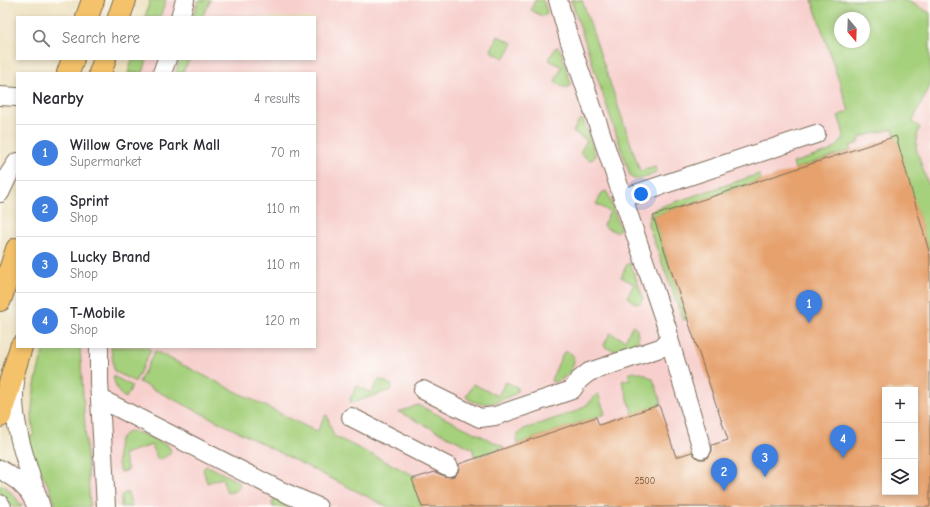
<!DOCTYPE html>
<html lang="en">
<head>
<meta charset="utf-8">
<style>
	:root { --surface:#fff; --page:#f7f7f7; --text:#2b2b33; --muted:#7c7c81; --line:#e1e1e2; --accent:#b5179e }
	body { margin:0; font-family:"Comic Neue",sans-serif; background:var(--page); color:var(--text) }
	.controls { position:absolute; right:12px; bottom:12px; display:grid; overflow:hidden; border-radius:0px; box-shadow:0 2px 6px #0003 }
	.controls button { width:36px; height:36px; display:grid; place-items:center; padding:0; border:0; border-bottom:1px solid var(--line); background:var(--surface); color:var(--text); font:20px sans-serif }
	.compass { position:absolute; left:834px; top:12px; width:36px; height:36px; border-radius:50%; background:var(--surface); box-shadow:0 2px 6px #0003; rotate:161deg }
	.you { position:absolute; left:641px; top:194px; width:14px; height:14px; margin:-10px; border:3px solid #fff; border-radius:50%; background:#1a73e8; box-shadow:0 0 0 6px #1a73e833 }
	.badge { display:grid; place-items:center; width:26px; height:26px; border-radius:50%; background:var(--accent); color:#fff; font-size:13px; font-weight:700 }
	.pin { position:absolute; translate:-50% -33px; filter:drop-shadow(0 1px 2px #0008) }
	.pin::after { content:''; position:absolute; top:21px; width:14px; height:12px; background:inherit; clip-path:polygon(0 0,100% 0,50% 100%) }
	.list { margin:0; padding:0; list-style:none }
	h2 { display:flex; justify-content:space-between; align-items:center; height:52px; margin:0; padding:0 16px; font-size:17px }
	h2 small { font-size:13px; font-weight:400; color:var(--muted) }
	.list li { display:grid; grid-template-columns:26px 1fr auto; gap:12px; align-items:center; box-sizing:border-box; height:56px; padding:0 16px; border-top:1px solid var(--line) }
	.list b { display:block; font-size:15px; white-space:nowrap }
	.list p { margin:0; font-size:13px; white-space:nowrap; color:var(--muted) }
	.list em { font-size:13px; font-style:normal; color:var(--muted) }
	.icon { flex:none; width:22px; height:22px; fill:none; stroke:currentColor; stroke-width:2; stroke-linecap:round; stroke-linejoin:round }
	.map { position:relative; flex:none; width:930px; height:507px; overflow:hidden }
	.search { position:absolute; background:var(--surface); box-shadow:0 2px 6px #0003; left:16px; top:16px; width:300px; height:44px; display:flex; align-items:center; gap:10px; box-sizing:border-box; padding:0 14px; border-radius:0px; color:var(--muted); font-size:15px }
	.panel { position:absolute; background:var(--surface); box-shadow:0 2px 6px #0003; left:16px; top:72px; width:300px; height:276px; border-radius:0px }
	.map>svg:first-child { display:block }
	.built { fill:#f7d0ce; fill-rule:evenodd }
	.green { fill:#a5d07c; stroke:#707d4d; fill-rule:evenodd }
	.building { fill:#e6a16d; fill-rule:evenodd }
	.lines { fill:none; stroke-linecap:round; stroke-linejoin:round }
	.minor-casing { stroke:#7a6a57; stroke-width:20 }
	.major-casing { stroke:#7a6a57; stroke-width:24 }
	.minor { stroke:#fff; stroke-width:18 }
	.major { stroke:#f4c26a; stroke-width:22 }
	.labels { text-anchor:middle; stroke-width:3; stroke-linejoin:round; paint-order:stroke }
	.number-label { font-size:9px; fill:#664832 }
</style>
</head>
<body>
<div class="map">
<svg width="930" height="507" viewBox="0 0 930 507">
	<rect width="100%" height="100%" fill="#fdfcf7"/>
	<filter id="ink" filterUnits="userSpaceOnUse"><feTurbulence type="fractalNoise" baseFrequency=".025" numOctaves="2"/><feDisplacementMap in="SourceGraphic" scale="8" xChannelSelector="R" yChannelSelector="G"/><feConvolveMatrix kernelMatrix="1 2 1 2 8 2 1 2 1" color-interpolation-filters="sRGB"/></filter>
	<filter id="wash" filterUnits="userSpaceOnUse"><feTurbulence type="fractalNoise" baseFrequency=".012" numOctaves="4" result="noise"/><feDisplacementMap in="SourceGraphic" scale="16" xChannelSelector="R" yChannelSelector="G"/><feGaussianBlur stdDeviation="0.9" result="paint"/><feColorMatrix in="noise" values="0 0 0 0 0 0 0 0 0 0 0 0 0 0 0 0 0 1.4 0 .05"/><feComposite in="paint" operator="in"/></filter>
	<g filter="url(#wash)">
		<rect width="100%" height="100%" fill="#eee1c0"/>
		<path class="built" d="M150 0H930V507H0V500L27 438 34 435 32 415V401L35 382 44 347H315V73H128L132 59H315V17H145ZM840 18H864V42H840ZM885 390H915V492H885Z"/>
		<g class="green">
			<path d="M150 0H166L160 17H145Z"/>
			<path d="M199 0H211L202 17H192Z"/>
			<path d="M535 0H543L547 12 546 15 542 16 531 10Z"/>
			<path d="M571 0H582L640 171 655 167 657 171C654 175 640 181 635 179 632 179 631 177 630 175Z"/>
			<path d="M812 0H906L930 13V86L912 122 920 127 917 136 916 148 930 190V248L928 249 893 129 860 137 859 143 850 146 851 150 795 169 793 163 830 151C848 140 844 132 838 116L849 111ZM840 18H864V42H840Z"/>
			<path d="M498 36 513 43 505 57 504 58 492 52 491 50Z"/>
			<path d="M558 47 560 49 571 84V86C566 89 558 86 555 81L562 67 549 60 555 48Z"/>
			<path d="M132 59H147L143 73H128Z"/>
			<path d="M179 59H190L182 73H177L176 72Z"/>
			<path d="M579 120H583L595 154V157L592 160 588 159 580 153 587 140 573 132Z"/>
			<path d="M759 174 761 180 653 216 687 319 683 320 648 225C648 217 650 212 657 208Z"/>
			<path d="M606 191 608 194 620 228 619 230 616 232 604 227 603 225 610 212 596 204 603 192Z"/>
			<path d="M630 263 643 297C641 309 633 302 627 297L634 284 621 277 627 264Z"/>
			<path d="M633 325C638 328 638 335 638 340L635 344 614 351 605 347 604 345 610 333 625 340 632 326Z"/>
			<path d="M44 347H80L90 507H56L50 489 31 453 27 438 34 435C33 428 32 420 32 413 32 390 39 369 44 347Z"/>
			<path d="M111 347H146L151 350 135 382 114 371Z"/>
			<path d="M155 351 317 432 325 416 327 415 333 434 334 436 417 477 413 479 422 507H388L139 382Z"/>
			<path d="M565 352C582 351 573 381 552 382L551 380 563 353Z"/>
			<path d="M634 372C641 371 647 376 653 379L662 404 633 414 622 381 630 379 628 374Z"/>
			<path d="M113 376 132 386 126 398C117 394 115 385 113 376Z"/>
			<path d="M379 379 392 385 391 390 351 403 350 399 357 386 371 393Z"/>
			<path d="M506 382 517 387C518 390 517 392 515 394 500 400 491 407 474 402 471 400 468 400 466 397L473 384 498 396 505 383Z"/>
			<path d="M598 393 605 414 517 444C515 437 518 434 524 429L577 411 589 403Z"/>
			<path d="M418 405 504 447 475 457 472 448 469 447 399 412Z"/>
			<path d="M128 432C138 431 147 436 156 440 159 442 165 443 167 445 177 453 163 458 158 460L152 445 123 454 128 470 122 472 119 471C118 464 117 448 119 441 121 437 124 434 128 432Z"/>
			<path d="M206 466H208L239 482C241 490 234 492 227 493L222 478 207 483 203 469Z"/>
			<path d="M3 485 5 486 16 498 22 507H12L0 492V486Z"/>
			<path d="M125 493H128L132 507H121V497L123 494Z"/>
			<path d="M274 499H277L293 507H273L272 503Z"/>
		</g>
		<g id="blocks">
			<path class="building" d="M896 136 930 255V507H422L412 479 435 472 444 476 450 477 454 476 458 472 459 467V464L596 417 599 425 659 405 676 457 692 452 695 456 699 459H705L709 456 712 451V445L728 440 653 216ZM885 390H915V492H885Z"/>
		</g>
	</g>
	<g filter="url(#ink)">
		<use href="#blocks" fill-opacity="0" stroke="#7a6a57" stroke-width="1"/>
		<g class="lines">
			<g class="minor-casing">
				<g id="minor">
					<path d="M180 17 185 0"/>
					<path d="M162 73 167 59"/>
					<path d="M0 96 17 97"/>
					<path d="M0 193 9 174 17 162"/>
					<path d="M623 198 816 134"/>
					<path d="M669 339 702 449"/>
					<path d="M99 347V381L106 507"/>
					<path d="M15 382C9 419 29 471 41 507"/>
					<path d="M423 390 480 418 495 416 572 390 579 380 589 372 663 347 669 339 668 331 623 198 569 39 558 0"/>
					<path d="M101 399 279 490 318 507"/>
					<path d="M351 417 449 467"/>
					<path d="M0 469 18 481 29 492 35 503"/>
					<path d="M0 504 2 507"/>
				</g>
			</g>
			<g class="major-casing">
				<g id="major">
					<path d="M87 17 93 0"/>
					<path d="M119 17 125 0"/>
					<path d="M68 73 73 59"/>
					<path d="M100 73 105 59"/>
					<path d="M0 300 17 249"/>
					<path d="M0 416 21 347"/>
				</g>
			</g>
			<use href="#minor" class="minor"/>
			<use href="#major" class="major"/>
		</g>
	</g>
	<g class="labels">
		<g class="number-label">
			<text x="645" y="484">2500</text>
		</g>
	</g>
</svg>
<div class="controls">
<button>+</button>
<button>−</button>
<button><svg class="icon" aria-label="layers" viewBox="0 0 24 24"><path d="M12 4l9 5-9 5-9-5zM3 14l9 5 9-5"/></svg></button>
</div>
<svg class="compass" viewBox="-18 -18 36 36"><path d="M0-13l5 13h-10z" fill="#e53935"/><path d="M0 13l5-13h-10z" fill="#7c7c81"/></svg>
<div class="you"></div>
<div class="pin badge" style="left:809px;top:323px;background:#3f7fe0">1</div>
<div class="pin badge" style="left:724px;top:491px;background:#3f7fe0">2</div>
<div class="pin badge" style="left:765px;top:477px;background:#3f7fe0">3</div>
<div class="pin badge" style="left:843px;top:458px;background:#3f7fe0">4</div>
<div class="search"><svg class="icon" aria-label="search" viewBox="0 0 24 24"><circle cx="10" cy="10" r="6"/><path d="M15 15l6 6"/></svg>Search here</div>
<section class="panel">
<h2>Nearby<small>4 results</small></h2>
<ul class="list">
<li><span class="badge" style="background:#3f7fe0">1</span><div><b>Willow Grove Park Mall</b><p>Supermarket</p></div><em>70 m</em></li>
<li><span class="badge" style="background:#3f7fe0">2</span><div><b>Sprint</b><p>Shop</p></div><em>110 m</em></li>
<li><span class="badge" style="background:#3f7fe0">3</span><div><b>Lucky Brand</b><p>Shop</p></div><em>110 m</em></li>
<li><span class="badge" style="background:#3f7fe0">4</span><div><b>T-Mobile</b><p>Shop</p></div><em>120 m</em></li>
</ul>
</section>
</div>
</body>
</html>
